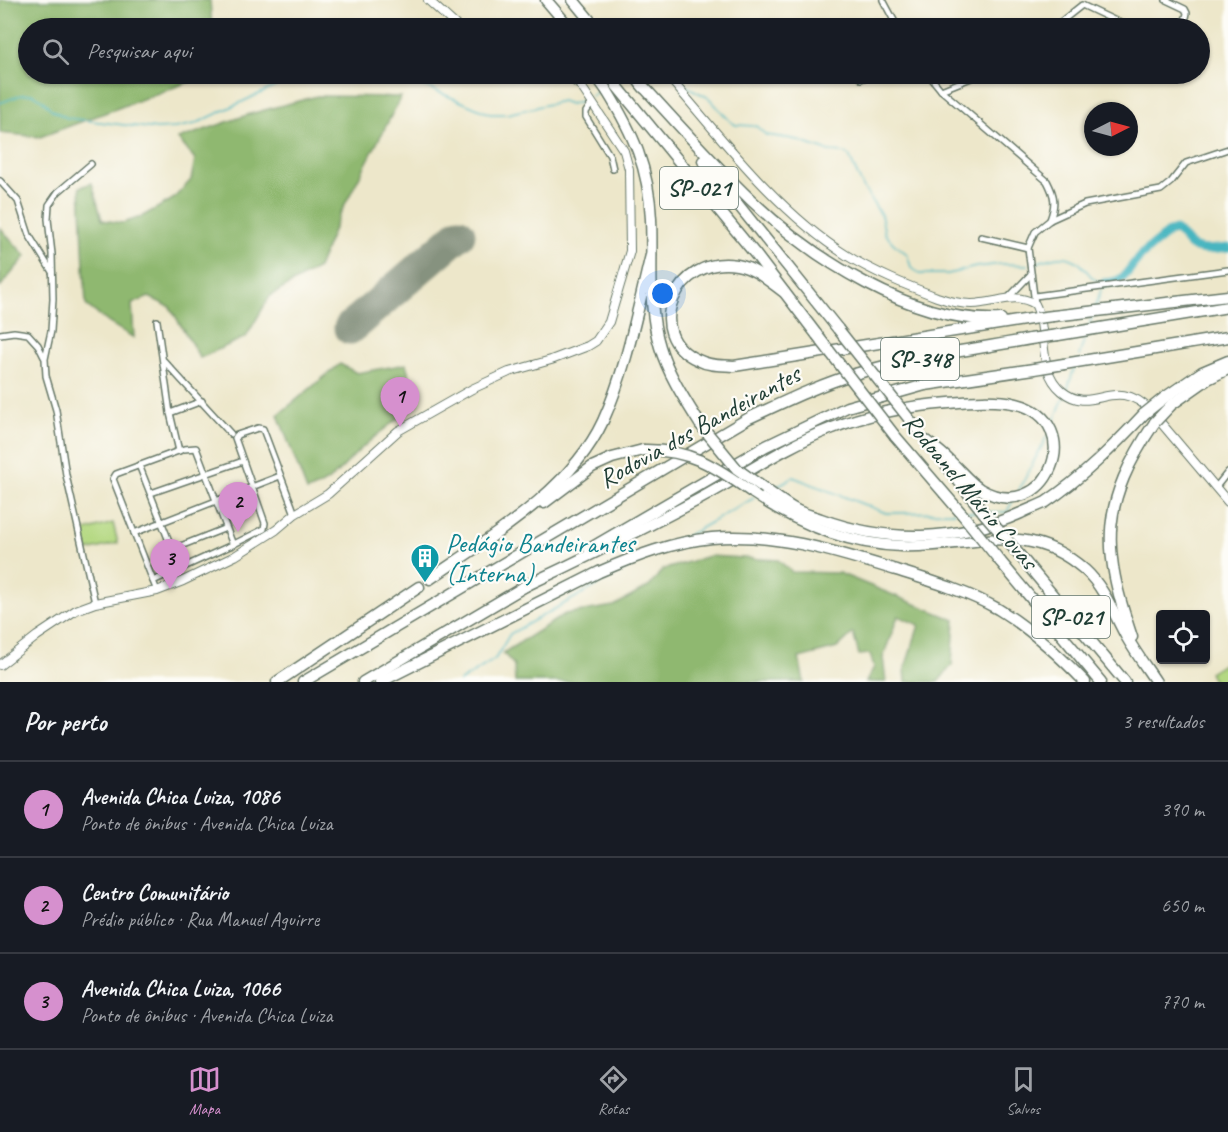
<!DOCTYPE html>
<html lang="pt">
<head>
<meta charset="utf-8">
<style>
	:root { --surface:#171b24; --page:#242831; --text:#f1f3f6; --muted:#9ea1a6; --line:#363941; --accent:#d690ce }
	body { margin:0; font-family:Caveat,sans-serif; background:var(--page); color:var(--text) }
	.controls { position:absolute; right:18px; bottom:18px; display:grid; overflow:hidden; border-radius:6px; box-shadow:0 2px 4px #0004 }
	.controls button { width:54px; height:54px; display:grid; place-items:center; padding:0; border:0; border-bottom:2px solid var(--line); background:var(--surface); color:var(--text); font:30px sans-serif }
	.compass { position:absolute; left:1084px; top:102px; width:54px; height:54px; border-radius:50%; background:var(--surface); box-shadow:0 2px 4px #0004; rotate:84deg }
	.you { position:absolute; left:663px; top:294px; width:21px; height:21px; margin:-15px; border:4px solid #fff; border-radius:50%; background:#1a73e8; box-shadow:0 0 0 9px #1a73e833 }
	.badge { display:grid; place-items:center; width:39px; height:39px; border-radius:50%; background:var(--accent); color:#111; font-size:20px; font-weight:700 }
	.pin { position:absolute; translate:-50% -50px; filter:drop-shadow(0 2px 3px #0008) }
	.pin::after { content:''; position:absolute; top:32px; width:21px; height:18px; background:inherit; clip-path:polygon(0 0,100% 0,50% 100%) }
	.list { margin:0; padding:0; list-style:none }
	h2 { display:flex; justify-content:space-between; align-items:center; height:78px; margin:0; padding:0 24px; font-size:26px }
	h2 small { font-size:20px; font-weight:400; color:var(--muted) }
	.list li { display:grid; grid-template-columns:39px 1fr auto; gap:18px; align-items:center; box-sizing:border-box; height:96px; padding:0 24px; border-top:2px solid var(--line) }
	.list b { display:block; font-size:22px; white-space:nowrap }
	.list p { margin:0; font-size:20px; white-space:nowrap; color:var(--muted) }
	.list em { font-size:20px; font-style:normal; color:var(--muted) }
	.icon { flex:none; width:33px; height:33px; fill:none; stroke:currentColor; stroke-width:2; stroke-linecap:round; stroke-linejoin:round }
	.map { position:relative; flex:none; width:1228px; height:682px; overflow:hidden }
	.search { position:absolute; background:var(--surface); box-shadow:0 2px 4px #0004; left:18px; right:18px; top:18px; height:66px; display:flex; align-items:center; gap:15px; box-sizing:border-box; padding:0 21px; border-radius:33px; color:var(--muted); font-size:22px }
	.sheet { height:366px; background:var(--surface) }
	nav { display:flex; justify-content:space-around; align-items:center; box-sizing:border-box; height:84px; border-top:2px solid var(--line); background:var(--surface); font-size:16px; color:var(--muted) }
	nav a { display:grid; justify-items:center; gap:3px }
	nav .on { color:var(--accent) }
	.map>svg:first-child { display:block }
	.green { fill:#b4d881; stroke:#6a8a5a; stroke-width:1.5 }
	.forest { fill:#8fb86f; stroke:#577a52; stroke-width:1.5 }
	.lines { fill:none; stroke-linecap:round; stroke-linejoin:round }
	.stream { stroke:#46b5c0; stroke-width:1.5 }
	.river { stroke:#46b5c0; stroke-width:9 }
	.runway { stroke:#86927f; stroke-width:33 }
	.street-casing { stroke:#677868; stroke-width:8 }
	.secondary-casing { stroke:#677868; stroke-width:10 }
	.highway-casing { stroke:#677868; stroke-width:13 }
	.street { stroke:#fff; stroke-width:5 }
	.secondary { stroke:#fff; stroke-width:8 }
	.highway { stroke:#fff; stroke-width:10 }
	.highway-bridge-casing { stroke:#677868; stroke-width:13; stroke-linecap:butt }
	.highway-bridge { stroke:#fff; stroke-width:10 }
	.labels { text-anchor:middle; stroke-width:4.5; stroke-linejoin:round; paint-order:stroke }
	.shield { fill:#fdfcf7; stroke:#62766e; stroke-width:1.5 }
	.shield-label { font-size:24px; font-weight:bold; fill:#1f3d34 }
	.street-label { font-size:26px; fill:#1f3d34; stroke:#fdfcf7 }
	.culture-label { font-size:26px; fill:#0d838f; stroke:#fdfcf7; text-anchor:start }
</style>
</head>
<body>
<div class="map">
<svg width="1228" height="682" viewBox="0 0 1228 682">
	<rect width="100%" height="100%" fill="#fdfcf7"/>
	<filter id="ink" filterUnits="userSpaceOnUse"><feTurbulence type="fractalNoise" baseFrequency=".0167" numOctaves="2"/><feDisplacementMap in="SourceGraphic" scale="12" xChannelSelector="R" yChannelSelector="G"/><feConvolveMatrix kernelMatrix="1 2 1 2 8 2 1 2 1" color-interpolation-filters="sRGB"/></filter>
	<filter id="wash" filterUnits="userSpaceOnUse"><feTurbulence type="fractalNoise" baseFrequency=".008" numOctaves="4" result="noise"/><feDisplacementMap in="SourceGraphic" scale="24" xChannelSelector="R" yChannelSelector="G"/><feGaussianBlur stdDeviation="1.35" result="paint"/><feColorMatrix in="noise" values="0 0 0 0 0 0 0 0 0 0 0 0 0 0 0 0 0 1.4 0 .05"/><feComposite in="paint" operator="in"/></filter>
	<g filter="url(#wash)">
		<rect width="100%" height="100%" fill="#ede7ca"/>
		<g class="green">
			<path d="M113 523 118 543 88 551 82 532Z"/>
			<path d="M1228 661V682H1214L1209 673Z"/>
		</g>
		<g class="forest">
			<path d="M0 0H210L212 28H28V74H210L40 137 0 133Z"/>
			<path d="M317 96 401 97 339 216 318 268 270 296 246 337 200 358 170 307 149 297 132 304 134 338 109 323 86 305 80 187 92 183 102 220 123 223 141 217 173 199 191 180 195 159 178 139 250 114Z"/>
			<path d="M0 228 26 256 0 287Z"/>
			<path d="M340 364 357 373 406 364 418 404C399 418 379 432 362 448 342 466 334 482 307 491L278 415Z"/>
			<path d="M709 556 778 560 792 572 839 573 955 620 952 665 938 682H906L905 668 919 625 898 616 883 657 886 682H866L874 667 870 654 859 655 853 633 837 648 799 658 804 682H515L514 665 503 653 565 614 614 606 650 586 662 570Z"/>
		</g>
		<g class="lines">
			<g class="stream">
				<path d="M678 74 684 85 709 98 731 122 736 125 756 126 766 135 793 139 831 152 844 153 849 156 863 187 881 215 885 234 894 244 907 254 911 267 919 274H948L976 267 1002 264 1028 265"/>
				<path d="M616 78 622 74"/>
				<path d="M591 96 600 90"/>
				<path d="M0 103 21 95 33 94 42 100 52 110 67 118 157 129 175 128 195 124 291 79 314 75 349 74 408 79 490 114H507L562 101 570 104 585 100"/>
				<path d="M1033 264C1052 257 1070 250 1085 269 1091 276 1094 281 1104 283L1103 285"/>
				<path d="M1095 308 1101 290"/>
				<path d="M1089 325 1093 315"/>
				<path d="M1079 356 1086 335"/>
				<path d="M1067 390 1075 366"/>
				<path d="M1052 426 1064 397"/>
				<path d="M772 489 793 477 886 513 955 512"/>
				<path d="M1019 490 1047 436"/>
				<path d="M966 512H976"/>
				<path d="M990 512H1007L1012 502"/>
				<path d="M685 537 754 498"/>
				<path d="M459 682 495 659 510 634 644 559"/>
			</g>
			<path class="river" d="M1104 283C1125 282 1124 275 1137 260 1146 249 1159 241 1169 232L1175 230C1181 233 1183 238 1189 244 1198 253 1217 249 1228 248"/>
			<path class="runway" d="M350 328 459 234"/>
		</g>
	</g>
	<g filter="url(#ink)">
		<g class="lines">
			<g class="street-casing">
				<g id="street">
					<path d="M883 0 898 28"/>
					<path d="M1166 0 1185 9 1187 13C1186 23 1178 26 1170 28"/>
					<path d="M1053 28 1082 5 1118 22 1140 28"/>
					<path d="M857 74 861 79 874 74"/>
					<path d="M928 74 941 90 1047 181C1055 196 1056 204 1050 220"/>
					<path d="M941 90 981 74"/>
					<path d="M592 103 586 112V117L610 156 613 169"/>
					<path d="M91 164 58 192 49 205 48 219 52 254 53 299 51 331 45 359 46 376 56 410 66 475 95 603"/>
					<path d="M0 181 18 201 29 235 52 272"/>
					<path d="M981 237 1028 248"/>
					<path d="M1035 296 1228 270"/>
					<path d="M1009 297 1031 274"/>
					<path d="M1035 304 1028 248 1035 232 1050 220 1085 204 1161 190 1171 182 1186 163 1228 149"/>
					<path d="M157 321 170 413 179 451"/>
					<path d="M0 334 14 332 28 334 38 345 44 357"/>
					<path d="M164 361 231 434"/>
					<path d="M170 413 202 401"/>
					<path d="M139 465 180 569"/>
					<path d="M1216 487 1228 472"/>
					<path d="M151 493 243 461"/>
					<path d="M134 533 280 476"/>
					<path d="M173 549 226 528"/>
					<path d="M153 581 232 545 264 529 265 523 235 438 237 435 258 428 263 429 295 514"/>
					<path d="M157 591 113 479 116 474 184 449 196 448 233 545"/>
				</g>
			</g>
			<g class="secondary-casing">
				<g id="secondary">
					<path d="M428 0 459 28"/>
					<path d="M666 74C719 135 777 212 846 255 875 273 906 285 937 297 951 302 967 306 982 303 1002 301 1016 293 1035 304 1049 331 1036 370 1062 391 1093 417 1114 373 1151 411L1228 502"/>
					<path d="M0 665 37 636 76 610 95 603 157 591 183 581 235 556 276 530 295 514 328 494 398 431 472 389 509 372 551 360 588 346 596 341 609 322 630 251 629 169 624 151 581 86 566 74"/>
				</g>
			</g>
			<g class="highway-casing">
				<g id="highway">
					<path d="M546 0 570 28"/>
					<path d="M573 0 596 28"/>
					<path d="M607 74 756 255 817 335"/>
					<path d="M633 74 644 88"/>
					<path d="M641 84C677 123 712 163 751 200 812 258 913 324 1001 319"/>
					<path d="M607 91C633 133 649 168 651 219 653 262 647 306 660 347 668 374 685 400 700 424"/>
					<path d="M703 161 838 329"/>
					<path d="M784 292C770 282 755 268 737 265 676 254 641 335 698 360 709 366 721 365 734 366L1037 318"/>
					<path d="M1053 316 1228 296"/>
					<path d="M1058 335 1228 307"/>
					<path d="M1064 364 1228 337"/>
					<path d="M1164 398 1202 372 1228 361"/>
					<path d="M1171 405 1208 379 1228 369"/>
					<path d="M895 436 962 514"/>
					<path d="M946 465 983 512"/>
					<path d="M765 489C775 496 785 504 796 510 803 514 813 516 821 519 886 543 957 542 1021 513 1029 509 1038 506 1046 502 1082 478 1114 446 1144 414"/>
					<path d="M753 493C797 523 847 544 901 546 971 549 1025 517 1085 570 1104 587 1114 614 1126 636 1135 652 1146 667 1156 682"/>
					<path d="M544 503 592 467 612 458 643 450"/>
					<path d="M589 549 766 446 847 407 925 385 1034 369"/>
					<path d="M1016 551 1125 682"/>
					<path d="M1000 561 1101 682"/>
					<path d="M430 579C491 537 571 490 603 421 627 368 637 311 651 255"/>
					<path d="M523 587C579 561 635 533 690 504 737 480 780 448 830 429 867 414 909 406 949 403 971 401 996 399 1017 404 1089 422 1047 528 980 489 969 482 960 470 950 461 943 454 934 447 926 441"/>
					<path d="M1132 637C1101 546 1100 504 1155 422"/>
					<path d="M277 682 419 587"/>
					<path d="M303 682 749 418C784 402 818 385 855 374 911 357 972 350 1030 339"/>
					<path d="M363 682 529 584"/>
					<path d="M380 682 599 572C636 556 672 542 712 538 775 532 837 552 896 570 931 581 966 591 998 609 1031 629 1059 655 1085 682"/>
				</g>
			</g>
			<use href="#street" class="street"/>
			<use href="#secondary" class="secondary"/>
			<use href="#highway" class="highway"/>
			<g class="highway-bridge-casing">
				<g id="highway-bridge">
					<path d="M595 74 607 91"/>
					<path d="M1037 318 1053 316"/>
					<path d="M838 329 921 434"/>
					<path d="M817 335 895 436"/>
					<path d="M1030 339 1058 335"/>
					<path d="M1034 369 1064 364"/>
					<path d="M1144 414 1164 398"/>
					<path d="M1155 422 1171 405"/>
					<path d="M700 424 737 469 765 489"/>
					<path d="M643 450C690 449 715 466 753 493"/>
					<path d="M983 512 1016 551"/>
					<path d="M962 514 1000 561"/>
				</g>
			</g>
			<use href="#highway-bridge" class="highway-bridge"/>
		</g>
	</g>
	<defs>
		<g id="building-pin" transform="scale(1.5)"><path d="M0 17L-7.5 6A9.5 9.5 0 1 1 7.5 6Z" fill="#0f9aa8" stroke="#fdfcf7"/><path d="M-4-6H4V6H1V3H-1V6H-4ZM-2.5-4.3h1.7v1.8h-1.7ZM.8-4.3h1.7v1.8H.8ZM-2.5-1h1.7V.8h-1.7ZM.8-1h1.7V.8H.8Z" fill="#fff"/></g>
	</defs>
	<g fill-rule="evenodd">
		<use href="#building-pin" x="425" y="558"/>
	</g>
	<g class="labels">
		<g class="shield">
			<rect x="660" y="167" width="78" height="42" rx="4.5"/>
			<rect x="881" y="338" width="78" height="42" rx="4.5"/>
			<rect x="1032" y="596" width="78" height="42" rx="4.5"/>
		</g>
		<g class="shield-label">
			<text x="699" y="196">SP-021</text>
			<text x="920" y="367">SP-348</text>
			<text x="1071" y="625">SP-021</text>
		</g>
		<g class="street-label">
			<text transform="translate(699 426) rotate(-29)" y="9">Rodovia dos Bandeirantes</text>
			<text transform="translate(971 491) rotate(50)" y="9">Rodoanel Mário Covas</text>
		</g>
		<g class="culture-label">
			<text x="446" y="552">Pedágio Bandeirantes<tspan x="446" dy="30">(Interna)</tspan></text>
		</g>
	</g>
</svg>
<div class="controls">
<button><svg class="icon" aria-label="locate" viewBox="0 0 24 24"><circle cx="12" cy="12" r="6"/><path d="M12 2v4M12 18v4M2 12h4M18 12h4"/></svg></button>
</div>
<svg class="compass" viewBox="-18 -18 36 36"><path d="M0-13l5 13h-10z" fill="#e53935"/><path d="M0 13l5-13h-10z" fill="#9ea1a6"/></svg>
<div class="you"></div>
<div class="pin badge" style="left:400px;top:427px">1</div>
<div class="pin badge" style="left:238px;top:532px">2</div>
<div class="pin badge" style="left:170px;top:589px">3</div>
<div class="search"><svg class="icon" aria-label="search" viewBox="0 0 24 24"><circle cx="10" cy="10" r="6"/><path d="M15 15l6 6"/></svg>Pesquisar aqui</div>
</div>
<section class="sheet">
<h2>Por perto<small>3 resultados</small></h2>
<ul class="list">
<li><span class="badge">1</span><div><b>Avenida Chica Luiza, 1086</b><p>Ponto de ônibus · Avenida Chica Luiza</p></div><em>390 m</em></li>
<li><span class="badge">2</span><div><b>Centro Comunitário</b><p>Prédio público · Rua Manuel Aguirre</p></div><em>650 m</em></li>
<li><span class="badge">3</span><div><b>Avenida Chica Luiza, 1066</b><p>Ponto de ônibus · Avenida Chica Luiza</p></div><em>770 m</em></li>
</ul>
</section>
<nav>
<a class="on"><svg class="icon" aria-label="map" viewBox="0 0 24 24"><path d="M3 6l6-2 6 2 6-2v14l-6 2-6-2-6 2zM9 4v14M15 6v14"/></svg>Mapa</a>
<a><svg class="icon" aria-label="directions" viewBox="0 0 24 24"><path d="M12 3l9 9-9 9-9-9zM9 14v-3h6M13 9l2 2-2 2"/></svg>Rotas</a>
<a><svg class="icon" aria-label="saved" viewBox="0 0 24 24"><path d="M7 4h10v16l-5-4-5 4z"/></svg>Salvos</a>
</nav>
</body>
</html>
